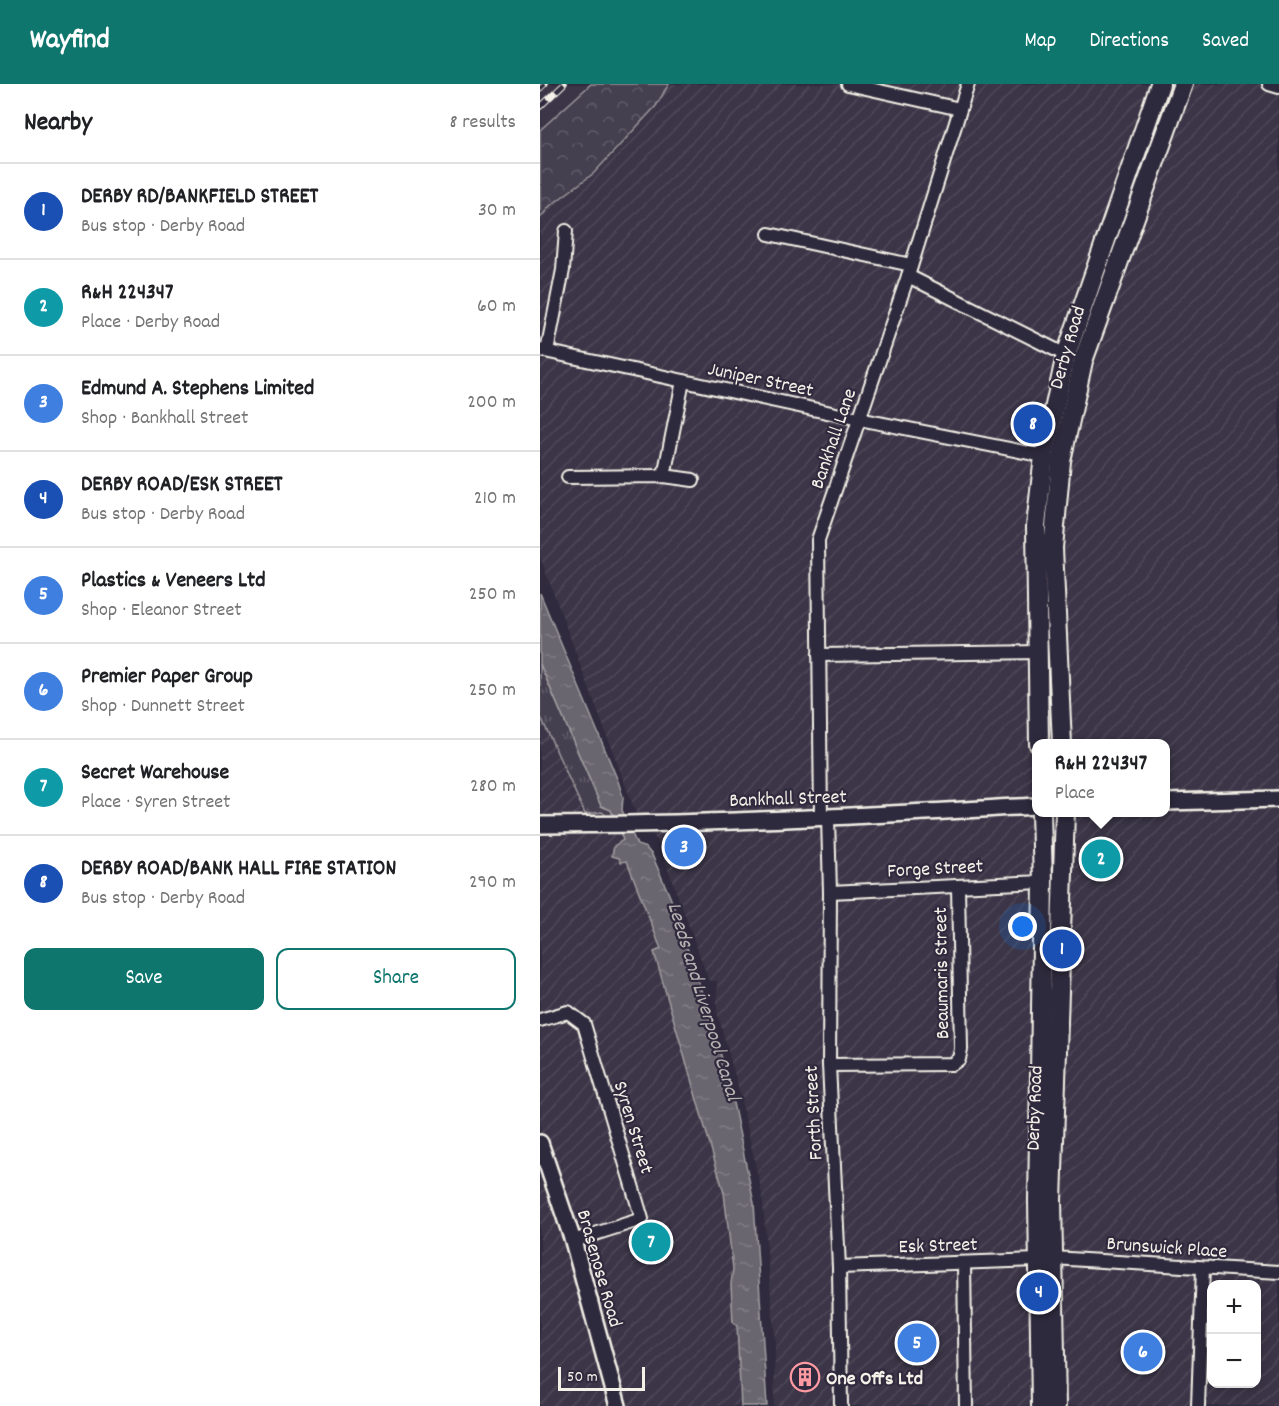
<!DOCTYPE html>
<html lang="en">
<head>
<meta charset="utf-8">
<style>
	:root { --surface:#fff; --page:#f2f2f2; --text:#202124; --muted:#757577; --line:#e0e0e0; --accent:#0f766e }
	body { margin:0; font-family:Dekko,sans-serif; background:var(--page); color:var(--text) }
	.controls { position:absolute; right:18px; bottom:18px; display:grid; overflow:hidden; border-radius:12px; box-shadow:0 3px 15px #0003 }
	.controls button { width:54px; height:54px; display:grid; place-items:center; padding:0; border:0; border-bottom:2px solid var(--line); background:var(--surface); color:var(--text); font:30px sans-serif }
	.scale { position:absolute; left:18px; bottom:15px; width:87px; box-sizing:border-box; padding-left:6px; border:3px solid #f4f1e8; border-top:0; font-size:16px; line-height:21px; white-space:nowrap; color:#f4f1e8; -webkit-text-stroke:4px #2f2a3d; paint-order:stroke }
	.you { position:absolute; left:483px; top:843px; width:21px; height:21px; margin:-15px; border:4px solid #fff; border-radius:50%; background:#1a73e8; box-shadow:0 0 0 9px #1a73e833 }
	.badge { display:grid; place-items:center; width:39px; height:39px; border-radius:50%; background:var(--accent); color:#fff; font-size:20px; font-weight:700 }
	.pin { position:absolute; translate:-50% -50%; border:3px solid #fff; box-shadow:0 2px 6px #0006 }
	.popup { position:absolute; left:492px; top:655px; width:138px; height:78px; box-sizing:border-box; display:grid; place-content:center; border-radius:12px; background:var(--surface); filter:drop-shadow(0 2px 4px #0005); font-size:20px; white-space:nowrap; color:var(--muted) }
	.popup b { font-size:22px; color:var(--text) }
	.popup::after { content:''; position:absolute; left:50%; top:100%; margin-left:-12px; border:12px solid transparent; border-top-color:var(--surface) }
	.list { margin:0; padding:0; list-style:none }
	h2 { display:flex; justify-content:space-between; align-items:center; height:78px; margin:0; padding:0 24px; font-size:26px }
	h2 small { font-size:20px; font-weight:400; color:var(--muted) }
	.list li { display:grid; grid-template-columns:39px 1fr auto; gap:18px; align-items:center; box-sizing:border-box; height:96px; padding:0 24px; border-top:2px solid var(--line) }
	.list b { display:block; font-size:22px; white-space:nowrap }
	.list p { margin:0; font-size:20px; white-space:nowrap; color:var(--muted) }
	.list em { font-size:20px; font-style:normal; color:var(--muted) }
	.actions { display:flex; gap:12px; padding:18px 24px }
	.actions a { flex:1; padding:14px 0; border:2px solid var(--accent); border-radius:12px; text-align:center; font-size:21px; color:var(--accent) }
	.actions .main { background:var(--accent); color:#fff }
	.map { position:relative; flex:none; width:739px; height:1322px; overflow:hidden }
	header { display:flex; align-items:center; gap:36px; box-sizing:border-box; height:84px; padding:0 30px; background:var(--accent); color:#fff }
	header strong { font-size:28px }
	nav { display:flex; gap:33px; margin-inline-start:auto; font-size:21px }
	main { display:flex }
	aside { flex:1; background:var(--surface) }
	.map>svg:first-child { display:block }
	.built { fill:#3b3647 }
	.industrial { fill:url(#industrial-furrows); fill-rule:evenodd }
	.grass { fill:url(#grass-tufts); stroke:#9c989c; stroke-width:1.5 }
	.forest { fill:url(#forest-crowns); stroke:#9c989c; stroke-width:1.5 }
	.water { fill:url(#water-ripples); stroke:#a19ea0; stroke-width:1.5 }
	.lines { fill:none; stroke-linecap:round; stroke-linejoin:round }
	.minor-casing { stroke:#f4f1e8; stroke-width:16 }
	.major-casing { stroke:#f4f1e8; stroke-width:20 }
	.highway-casing { stroke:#f4f1e8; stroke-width:22 }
	.minor { stroke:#2f2a3d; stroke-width:12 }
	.major { stroke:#2f2a3d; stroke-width:15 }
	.highway { stroke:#2f2a3d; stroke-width:18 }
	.rail-casing { stroke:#f4f1e8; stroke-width:6 }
	.rail { stroke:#2f2a3d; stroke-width:4; stroke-dasharray:11; stroke-linecap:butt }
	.labels { text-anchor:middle; stroke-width:4.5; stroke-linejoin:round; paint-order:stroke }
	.street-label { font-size:20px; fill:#f4f1e8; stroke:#2f2a3d }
	.poi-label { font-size:20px; font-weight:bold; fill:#f4f1e8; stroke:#2f2a3d; text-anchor:start }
	.water-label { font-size:21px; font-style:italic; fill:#b6b2b2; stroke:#2f2a3d }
</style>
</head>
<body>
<header>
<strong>Wayfind</strong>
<nav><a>Map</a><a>Directions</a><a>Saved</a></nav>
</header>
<main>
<aside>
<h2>Nearby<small>8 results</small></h2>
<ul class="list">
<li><span class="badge" style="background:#1a4fb4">1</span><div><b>DERBY RD/BANKFIELD STREET</b><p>Bus stop · Derby Road</p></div><em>30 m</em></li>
<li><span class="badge" style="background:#0f9aa8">2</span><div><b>R&amp;H 224347</b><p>Place · Derby Road</p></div><em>60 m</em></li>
<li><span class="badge" style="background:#3f7fe0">3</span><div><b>Edmund A. Stephens Limited</b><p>Shop · Bankhall Street</p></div><em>200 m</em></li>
<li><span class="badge" style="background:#1a4fb4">4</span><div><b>DERBY ROAD/ESK STREET</b><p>Bus stop · Derby Road</p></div><em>210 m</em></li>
<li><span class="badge" style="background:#3f7fe0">5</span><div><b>Plastics &amp; Veneers Ltd</b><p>Shop · Eleanor Street</p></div><em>250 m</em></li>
<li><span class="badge" style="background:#3f7fe0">6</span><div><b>Premier Paper Group</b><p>Shop · Dunnett Street</p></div><em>250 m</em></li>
<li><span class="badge" style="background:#0f9aa8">7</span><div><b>Secret Warehouse</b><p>Place · Syren Street</p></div><em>280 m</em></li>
<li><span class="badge" style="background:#1a4fb4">8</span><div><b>DERBY ROAD/BANK HALL FIRE STATION</b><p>Bus stop · Derby Road</p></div><em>290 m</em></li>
</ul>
<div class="actions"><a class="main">Save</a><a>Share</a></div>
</aside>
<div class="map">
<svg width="739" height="1322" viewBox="0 0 739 1322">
	<defs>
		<pattern id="industrial-furrows" width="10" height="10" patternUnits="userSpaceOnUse" patternTransform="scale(1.5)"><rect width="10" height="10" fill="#3b3647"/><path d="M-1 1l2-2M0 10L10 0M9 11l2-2" fill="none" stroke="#4e4a59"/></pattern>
		<pattern id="grass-tufts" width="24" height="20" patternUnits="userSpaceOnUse" patternTransform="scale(1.5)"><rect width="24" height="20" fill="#454050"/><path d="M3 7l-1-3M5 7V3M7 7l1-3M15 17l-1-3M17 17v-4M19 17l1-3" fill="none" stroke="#605c69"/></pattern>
		<pattern id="forest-crowns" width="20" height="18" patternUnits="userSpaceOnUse" patternTransform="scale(1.5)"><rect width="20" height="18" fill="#454050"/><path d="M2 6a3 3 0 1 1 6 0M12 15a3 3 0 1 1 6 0" fill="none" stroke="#605c69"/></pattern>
		<pattern id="water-ripples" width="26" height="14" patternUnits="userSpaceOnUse" patternTransform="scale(1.5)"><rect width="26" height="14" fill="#6a6670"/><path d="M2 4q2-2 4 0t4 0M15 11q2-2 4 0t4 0" fill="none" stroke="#807c84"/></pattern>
	</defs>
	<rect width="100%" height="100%" fill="#2f2a3d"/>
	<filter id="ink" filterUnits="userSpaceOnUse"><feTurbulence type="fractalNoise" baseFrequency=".0167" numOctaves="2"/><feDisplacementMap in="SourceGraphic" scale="12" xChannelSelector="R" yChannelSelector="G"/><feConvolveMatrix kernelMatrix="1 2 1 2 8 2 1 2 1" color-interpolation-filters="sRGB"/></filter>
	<g filter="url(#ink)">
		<path class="built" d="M0 0H51L0 46Z"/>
		<g class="industrial">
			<path d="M129 0H739V1322H516L525 729 626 728V660H496L501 1322H234L235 1256 222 1110 197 999 177 928V897H169L118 758 95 727 0 473V134L10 122 54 89 116 22ZM672 1200H716V1300H672Z"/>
			<path d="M0 631 45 730 62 728 68 733 74 732 83 757 87 776 121 866 114 868 184 1109 193 1185 191 1200 193 1239 197 1242 201 1322H0Z"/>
		</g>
		<path class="grass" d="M0 580 61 722 71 726 74 732 68 733 62 728 45 730 0 631Z"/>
		<path class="forest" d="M51 0H129L116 22 54 89 10 122 0 134V46Z"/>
		<path class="water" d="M0 509 78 697 83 713 82 726 97 761 106 764 112 771 131 815 165 918 188 995 214 1119 227 1322H201L197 1242 193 1239 191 1200 193 1185 184 1109 114 868 121 865 87 777 81 778 79 774 72 772 74 762 83 756 71 726 61 722 0 580Z"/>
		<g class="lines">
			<g class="minor-casing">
				<g id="minor">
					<path d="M308 0 420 25"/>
					<path d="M729 0 739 3"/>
					<path d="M229 150 371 181"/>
					<path d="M368 192 526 271"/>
					<path d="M0 266 319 335 504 372"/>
					<path d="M7 267 23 186 26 147"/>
					<path d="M124 392 143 297"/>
					<path d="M28 393 124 392 153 396"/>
					<path d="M279 571 498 568"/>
					<path d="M281 734 278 456 368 192 428 0"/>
					<path d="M288 734 290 808 289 981 299 1183 301 1322"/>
					<path d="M290 808 503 798"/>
					<path d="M0 936 28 928 44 940 102 1135 33 1157"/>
					<path d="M289 981 412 980 419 975 421 965 418 802"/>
					<path d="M513 1174 739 1188"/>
					<path d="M424 1179 426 1322"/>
					<path d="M299 1183 498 1176"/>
					<path d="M658 1322 663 1184"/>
				</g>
			</g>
			<g class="major-casing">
				<g id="major">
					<path d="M626 718 739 715"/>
					<path d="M0 741C166 741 331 731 496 722"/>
					<path d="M0 1059 33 1157 78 1322"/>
				</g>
			</g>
			<g class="highway-casing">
				<g id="highway">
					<path d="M499 660 496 442 504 372 526 271 620 0"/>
					<path d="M522 660 513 464 521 377 543 277 643 0"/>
					<path d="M501 728 503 798 498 1116 501 1322"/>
					<path d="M516 1322 512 1117 525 728"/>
				</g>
			</g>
			<use href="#minor" class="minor"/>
			<use href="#major" class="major"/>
			<use href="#highway" class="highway"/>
			<g class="rail-casing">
				<g id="rail">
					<path d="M0 5 5 0"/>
					<path d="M0 23 24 0"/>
				</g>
			</g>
			<use href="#rail" class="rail"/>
		</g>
	</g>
	<defs>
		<g id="building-ring" transform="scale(1.5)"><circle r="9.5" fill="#2f2a3d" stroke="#ff9aa2" stroke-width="1.5"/><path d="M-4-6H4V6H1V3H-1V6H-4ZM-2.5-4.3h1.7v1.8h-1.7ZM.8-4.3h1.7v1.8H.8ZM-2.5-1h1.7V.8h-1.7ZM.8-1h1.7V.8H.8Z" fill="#ff9aa2"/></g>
	</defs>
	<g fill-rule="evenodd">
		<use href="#building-ring" x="265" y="1293"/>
	</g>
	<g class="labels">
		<g class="street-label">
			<text transform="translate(526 263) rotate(-74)" y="7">Derby Road</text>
			<text transform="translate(221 294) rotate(12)" y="7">Juniper Street</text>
			<text transform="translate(292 354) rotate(-71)" y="7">Bankhall Lane</text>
			<text transform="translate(248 713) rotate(-2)" y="7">Bankhall Street</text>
			<text transform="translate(395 783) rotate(-3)" y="7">Forge Street</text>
			<text transform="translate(400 889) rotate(-91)" y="7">Beaumaris Street</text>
			<text transform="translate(493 1024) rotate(-88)" y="7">Derby Road</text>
			<text transform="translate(272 1029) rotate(-93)" y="7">Forth Street</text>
			<text transform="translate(95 1043) rotate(73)" y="7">Syren Street</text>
			<text transform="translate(398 1160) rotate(-2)" y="7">Esk Street</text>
			<text transform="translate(627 1162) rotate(4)" y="7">Brunswick Place</text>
			<text transform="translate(61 1184) rotate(74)" y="7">Brasenose Road</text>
		</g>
		<g class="poi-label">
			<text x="286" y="1300">One Offs Ltd</text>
		</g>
		<g class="water-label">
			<text transform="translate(165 917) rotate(73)" y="7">Leeds and Liverpool Canal</text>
		</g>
	</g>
</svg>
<div class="controls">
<button>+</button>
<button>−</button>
</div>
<div class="scale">50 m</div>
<div class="you"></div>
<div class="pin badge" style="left:522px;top:865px;background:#1a4fb4">1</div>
<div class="pin badge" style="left:561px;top:775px;background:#0f9aa8">2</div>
<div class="popup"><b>R&amp;H 224347</b>Place</div>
<div class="pin badge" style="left:144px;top:763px;background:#3f7fe0">3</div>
<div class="pin badge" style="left:499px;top:1208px;background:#1a4fb4">4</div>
<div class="pin badge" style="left:377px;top:1259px;background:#3f7fe0">5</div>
<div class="pin badge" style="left:603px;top:1268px;background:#3f7fe0">6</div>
<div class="pin badge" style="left:111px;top:1158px;background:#0f9aa8">7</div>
<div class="pin badge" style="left:493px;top:340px;background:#1a4fb4">8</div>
</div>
</main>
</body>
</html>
